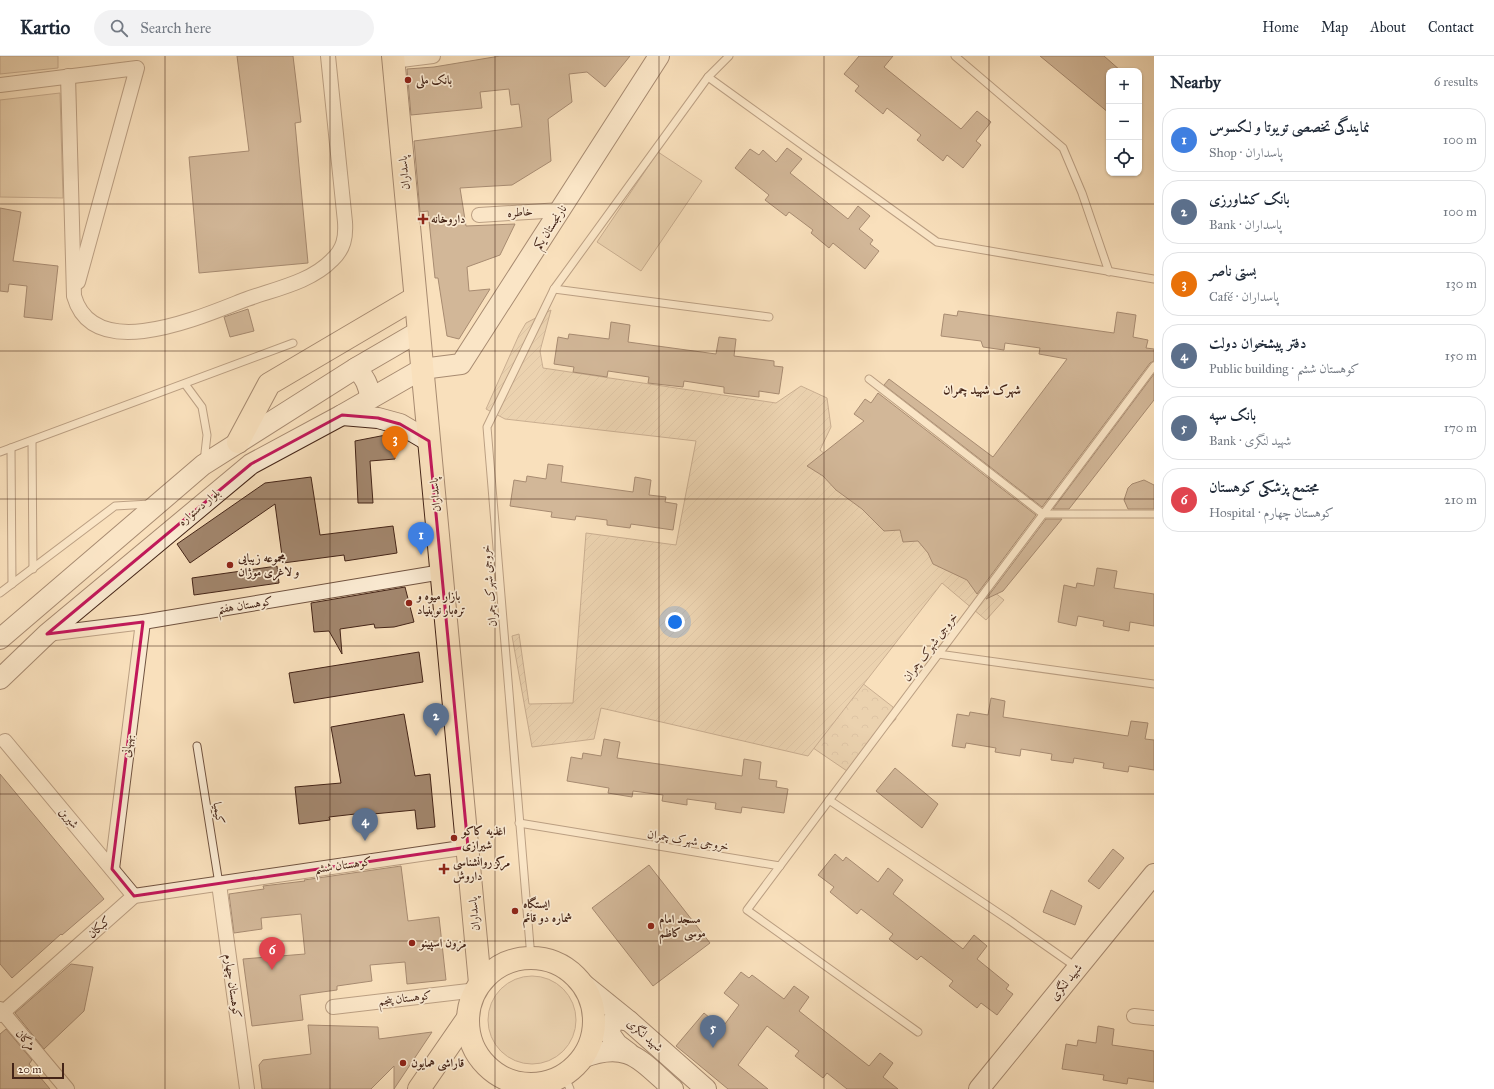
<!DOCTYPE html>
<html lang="en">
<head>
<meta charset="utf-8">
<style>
	:root { --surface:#fff; --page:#f2f2f3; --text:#1f2937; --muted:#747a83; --line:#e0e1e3; --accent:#8f2418 }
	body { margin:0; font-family:"IM FELL Great Primer",Amiri,serif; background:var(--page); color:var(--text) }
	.controls { position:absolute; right:12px; top:12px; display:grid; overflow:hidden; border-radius:8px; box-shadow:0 1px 3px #0004 }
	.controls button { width:36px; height:36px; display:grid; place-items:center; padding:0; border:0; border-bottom:1px solid var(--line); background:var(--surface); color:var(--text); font:20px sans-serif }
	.scale { position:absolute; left:12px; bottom:10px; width:52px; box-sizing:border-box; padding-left:4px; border:2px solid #442417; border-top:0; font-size:11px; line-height:14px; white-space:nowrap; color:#442417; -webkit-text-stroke:3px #fbebd3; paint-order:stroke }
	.you { position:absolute; left:675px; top:566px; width:14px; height:14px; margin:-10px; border:3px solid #fff; border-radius:50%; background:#1a73e8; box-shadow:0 0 0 6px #1a73e833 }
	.badge { display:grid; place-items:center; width:26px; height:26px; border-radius:50%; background:var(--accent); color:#fff; font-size:13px; font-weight:700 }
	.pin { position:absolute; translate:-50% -33px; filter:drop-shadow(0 1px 2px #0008) }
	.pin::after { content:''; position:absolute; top:21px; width:14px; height:12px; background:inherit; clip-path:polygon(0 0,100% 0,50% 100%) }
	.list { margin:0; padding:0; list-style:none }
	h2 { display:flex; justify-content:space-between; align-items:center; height:52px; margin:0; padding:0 16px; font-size:17px }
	h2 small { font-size:13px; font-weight:400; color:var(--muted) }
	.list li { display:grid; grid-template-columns:26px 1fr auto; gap:12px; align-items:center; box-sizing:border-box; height:64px; margin:0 8px 8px; padding:0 8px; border:1px solid var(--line); border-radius:16px }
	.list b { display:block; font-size:15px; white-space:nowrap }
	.list p { margin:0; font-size:13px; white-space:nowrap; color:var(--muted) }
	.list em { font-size:13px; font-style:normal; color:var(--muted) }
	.icon { flex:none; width:22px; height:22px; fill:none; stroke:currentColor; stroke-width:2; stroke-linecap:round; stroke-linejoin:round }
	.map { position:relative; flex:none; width:1154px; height:1033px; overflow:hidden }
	header { display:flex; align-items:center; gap:24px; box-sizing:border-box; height:56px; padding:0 20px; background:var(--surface); border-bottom:1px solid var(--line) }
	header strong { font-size:19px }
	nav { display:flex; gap:22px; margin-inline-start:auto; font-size:14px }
	.search { width:280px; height:36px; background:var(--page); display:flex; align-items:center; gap:10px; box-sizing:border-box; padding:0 14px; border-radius:22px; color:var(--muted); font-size:15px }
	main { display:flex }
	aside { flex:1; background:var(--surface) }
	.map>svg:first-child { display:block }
	.grass { fill:#dac0a0; stroke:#8f725c }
	.forest { fill:url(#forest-crowns); stroke:#8f725c }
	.garden { fill:url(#garden-furrows); stroke:#8f725c }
	.building { fill:#a2866d; stroke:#442417 }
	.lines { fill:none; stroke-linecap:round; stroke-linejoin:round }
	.service-casing { stroke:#715340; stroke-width:9 }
	.minor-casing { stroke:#715340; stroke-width:16 }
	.secondary-casing { stroke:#442417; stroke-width:22 }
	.primary-casing { stroke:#442417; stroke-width:24 }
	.service { stroke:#fbebd3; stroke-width:7 }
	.minor { stroke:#fbebd3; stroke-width:14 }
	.secondary { stroke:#fbebd3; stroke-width:20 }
	.primary { stroke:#f9e0bc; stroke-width:22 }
	.marked { fill:none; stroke:#c2185b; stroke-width:3; stroke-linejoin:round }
	.grid { fill:none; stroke:#442417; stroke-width:1; stroke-opacity:0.55 }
	.poi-dot { fill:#8f2418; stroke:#fbebd3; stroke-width:1.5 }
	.labels { text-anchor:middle; stroke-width:3.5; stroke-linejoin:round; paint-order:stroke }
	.poi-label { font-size:12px; font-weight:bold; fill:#442417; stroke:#fbebd3; text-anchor:start }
	.street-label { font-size:12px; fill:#442417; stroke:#fbebd3 }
	.neighbourhood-label { font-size:13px; font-weight:bold; fill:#442417; stroke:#fbebd3 }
</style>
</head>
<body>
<header>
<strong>Kartio</strong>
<div class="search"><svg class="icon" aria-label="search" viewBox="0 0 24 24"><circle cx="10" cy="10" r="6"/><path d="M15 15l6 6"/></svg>Search here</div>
<nav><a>Home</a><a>Map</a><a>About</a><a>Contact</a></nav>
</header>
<main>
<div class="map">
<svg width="1154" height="1033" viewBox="0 0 1154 1033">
	<defs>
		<pattern id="forest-crowns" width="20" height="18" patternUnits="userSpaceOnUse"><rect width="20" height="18" fill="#dac0a0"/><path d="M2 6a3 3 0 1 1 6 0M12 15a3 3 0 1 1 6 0" fill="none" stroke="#bca589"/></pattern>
		<pattern id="garden-furrows" width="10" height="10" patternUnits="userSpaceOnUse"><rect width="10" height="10" fill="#dac0a0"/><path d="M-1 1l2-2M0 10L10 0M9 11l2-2" fill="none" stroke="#bca589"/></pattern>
	</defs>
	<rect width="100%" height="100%" fill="#f9e0bc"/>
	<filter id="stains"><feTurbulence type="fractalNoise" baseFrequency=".005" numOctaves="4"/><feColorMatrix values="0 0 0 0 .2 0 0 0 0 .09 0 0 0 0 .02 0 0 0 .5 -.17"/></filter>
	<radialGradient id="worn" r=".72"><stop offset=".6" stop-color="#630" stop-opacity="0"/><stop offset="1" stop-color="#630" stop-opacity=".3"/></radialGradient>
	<g class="grass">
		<path d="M0 0H58V12L0 18Z"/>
		<path d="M60 37 63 142 0 141V44Z"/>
		<path d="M658 96 702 125 641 215 597 186Z"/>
		<circle cx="532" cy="964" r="44"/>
	</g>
	<path class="forest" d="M821 595 893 651 896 663 847 715 797 681Z"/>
	<path class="garden" d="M551 254 540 295 543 312 776 347 801 330 827 342 831 371 820 394 1004 544 986 564 942 527 808 700 601 652 594 683 532 691 512 580 519 578 529 648 573 647 586 477 676 489 696 385 505 363 486 353 519 279 526 267Z"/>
	<g class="building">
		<path d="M237 0H293L301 66 295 67 308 207 199 217 189 101 249 95Z"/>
		<path d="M500 0H630L605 31 587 16 569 18 572 46 548 63 551 105 512 129 460 132 466 170 515 168 500 199 467 211 469 235 490 233 459 283 447 280 438 222H435L428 155 420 156 414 85 522 71 519 48 511 49 509 33 480 36 482 52 411 59 407 13 434 11Z"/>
		<path d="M859 0H893L884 11 961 73 977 55 991 66 976 85 981 89 963 112 947 99 943 105 917 84 921 79 887 52 883 58 855 35 859 30 844 18Z"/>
		<path d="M1040 0H1104L1121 15H1109V57Z"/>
		<path d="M787 92 802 103 790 117 848 163 858 150 870 160 859 173 873 184 870 188 879 195 865 213 833 187 829 192 811 177 813 174 789 156 786 160 765 144 769 139 735 112 750 93 759 99 763 94 776 106Z"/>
		<path d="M0 152 21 156 13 205 58 210 52 264 24 261 27 230 9 228 8 236 0 235Z"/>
		<path d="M248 253 254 275 230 281 224 261Z"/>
		<path d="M958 255 1114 277 1117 256 1136 259 1133 281 1148 284 1146 292 1154 293V305L1150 307 1042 451 884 329 889 323 993 401 1067 303 1039 298 1040 292 1005 287 1004 294 983 291 981 285 941 280 944 258 957 260Z"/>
		<path d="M611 266 630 269 628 286 716 298 719 281 736 283 734 300 774 305V310L783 311 779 338 759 335V341L724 337V331L684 325 683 331 648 327 649 321 608 315 607 321 573 316 574 311 554 308 558 281 568 283 569 278 609 283Z"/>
		<path d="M1154 318V344L1069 453H1053Z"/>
		<path d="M878 337 1036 459 977 538 967 524 933 508 928 497 918 485 903 486 900 474 884 475 862 453 836 434 823 420 807 410 864 365 854 358 865 343 871 347Z"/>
		<path d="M391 378 395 403 370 405 373 447H358L355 385Z"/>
		<path d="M548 408 563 410 561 426 633 436 635 421 651 424 649 439 666 441 665 446 677 448 673 474 631 468 630 472 607 469V464L576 460 575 464 551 461 552 456 510 450 514 424 526 426 527 420 546 423Z"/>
		<path d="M311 421 320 479 393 470 397 497 345 505 344 499 283 507 275 448 190 507 177 488 265 427Z"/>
		<path d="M1144 424 1154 429V453H1128L1124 444 1128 432 1132 428Z"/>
		<path d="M1046 463H1062L1003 535 986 543Z"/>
		<path d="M277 510 279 527 194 539 192 522Z"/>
		<path d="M1097 512 1117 515 1114 532 1154 538V570L1130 566 1129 575 1103 570 1104 565 1078 560 1076 570 1058 566 1064 529 1076 532 1077 527 1094 530Z"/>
		<path d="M405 531 414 566 394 571 375 572 374 568 340 573 342 598 329 575 314 576 311 547Z"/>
		<path d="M419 596 423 626 294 647 289 617Z"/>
		<path d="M991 642 1005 645 1003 661 1128 680 1131 665 1148 667 1145 683 1154 684V714L1129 710 1128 716 1103 712 1104 707 1074 702 1073 707 1051 704 1052 698 1021 693 1020 700 995 696 996 692 966 687 965 692 952 690 957 658 969 660 970 656 988 659Z"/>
		<path d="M404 658 415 720 430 718 435 771 417 773 415 754 373 758V756L329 761 330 764 299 768 295 731 341 727 331 671Z"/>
		<path d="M604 683 620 686 617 702 742 720 744 703 761 706 759 723 777 725 776 731 788 733 784 757 742 751 741 757 715 753 716 747 687 743V749L662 745 663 739 633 735 632 741 608 737 609 732 567 725 571 701 582 703 583 697 601 700Z"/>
		<path d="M895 712 938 748 922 772 876 735Z"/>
		<path d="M0 718 104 843 62 879 61 878 12 922 0 908Z"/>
		<path d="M1113 793 1124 802 1099 833 1088 825Z"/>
		<path d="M835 798 843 805 846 801 878 826 888 812 903 824 893 838 963 893 974 879 987 890 977 903 1009 929 1006 933 1013 938 997 959 981 947 977 952 949 930 953 925 921 900 917 904 889 883 893 878 861 853 857 858 830 836 834 831 818 819Z"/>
		<path d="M649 809 710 887 653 930 592 852Z"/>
		<path d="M401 810 408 865 439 861 446 924 407 928 405 906 370 909 372 925 337 930V934L300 939 303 964 252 970 243 903 305 898 301 858 261 862 262 873 234 877 229 838 264 833 263 830 305 825 304 824Z"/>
		<path d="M1051 834 1082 850 1075 869 1043 856Z"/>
		<path d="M71 908 93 911 84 955 44 993 15 957Z"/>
		<path d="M741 916 749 922 752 919 784 943 794 930 809 941 799 955 869 1010 880 997 893 1007 883 1021 898 1033H847L827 1017 823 1022 795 1000 799 995 767 970 738 1009 768 1033H728L676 990 704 957 722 972 739 949 724 937Z"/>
		<path d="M308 969 378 971 379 983 432 976 394 1033V1010L371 1033H262L259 1009 263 1004 311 998Z"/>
		<path d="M1098 970 1114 973 1112 989 1154 995V1026L1128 1022 1127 1028 1103 1024 1104 1019 1062 1013 1066 988 1077 990 1078 984 1096 987Z"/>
		<path d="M6 973 32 1004 29 1008 50 1033H0V978Z"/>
	</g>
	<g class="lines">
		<g class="service-casing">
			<g id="service">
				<path d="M955 0 1063 92 1082 137 1109 216"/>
				<path d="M708 21 937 186 1154 223"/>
				<path d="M554 233 769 261"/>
				<path d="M869 323 1043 458H1154"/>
				<path d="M185 328 202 351 207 379 204 406"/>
				<path d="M32 385 33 513"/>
				<path d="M11 392 12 528"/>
				<path d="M0 396 293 287"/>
				<path d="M0 537 115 450 150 448"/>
				<path d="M938 598 1154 628"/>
				<path d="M197 690 219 828"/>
				<path d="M829 744 1009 864 1076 911"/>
				<path d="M519 767 780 810"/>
				<path d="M531 902 487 371 554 233 708 21 729 0"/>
				<path d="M918 976 747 854 1154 310"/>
				<path d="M570 1033 567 1026 574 1010"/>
			</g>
		</g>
		<g class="minor-casing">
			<g id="minor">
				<path d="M393 5 433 0"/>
				<path d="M68 20 74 240C94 310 205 259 247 243 275 233 311 226 332 204 344 193 346 181 345 166L328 0"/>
				<path d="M0 29 137 12 78 226"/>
				<path d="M479 159 561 154"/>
				<path d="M47 578 143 566 442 516"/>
				<path d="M5 685 134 840"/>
				<path d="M112 813 143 566"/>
				<path d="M219 828 247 1033"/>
				<path d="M333 951 477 934"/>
				<path d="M0 953 67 1033"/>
				<path d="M0 959 134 840 468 791"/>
				<path d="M1134 960 1154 962"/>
			</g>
		</g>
		<g class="secondary-casing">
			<g id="secondary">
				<path d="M356 312C365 322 369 329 370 342"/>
				<path d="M342 359 378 362 400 368 429 385"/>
				<path d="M0 583 203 409 356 312 418 276"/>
				<path d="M0 623 47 578 251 408 342 359 422 313 461 308 659 0"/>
				<path d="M582 927 629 965 706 1033"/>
				<path d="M629 965 619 963 613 965 609 977 617 988 629 997"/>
				<path d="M582 1002C628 984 640 1004 673 1033"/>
				<path d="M979 1033 1154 818"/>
			</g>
		</g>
		<g class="primary-casing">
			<g id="primary">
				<path d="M393 0 480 927"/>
				<path d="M238 386 269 328 415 242"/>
				<circle cx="531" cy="965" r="63"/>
				<path d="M419 1033 468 962"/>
			</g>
		</g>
		<use href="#service" class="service"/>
		<use href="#minor" class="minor"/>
		<use href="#secondary" class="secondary"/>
		<use href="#primary" class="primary"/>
	</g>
	<path d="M0 0H1154V1033H0ZM342 359 378 362 400 368 429 385 468 791 134 840 112 813 143 566 47 578 251 408Z" fill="#f9e0bc" fill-opacity=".55" fill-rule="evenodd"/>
	<path class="marked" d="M342 359 378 362 400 368 429 385 468 791 134 840 112 813 143 566 47 578 251 408Z"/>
	<path class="grid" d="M165 0V1033M330 0V1033M495 0V1033M659 0V1033M824 0V1033M989 0V1033M0 148H1154M0 295H1154M0 443H1154M0 590H1154M0 738H1154M0 885H1154"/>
	<g class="poi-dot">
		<circle cx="408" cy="24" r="4"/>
		<path d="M421 157h4v4h4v4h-4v4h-4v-4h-4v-4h4z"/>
		<circle cx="230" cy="509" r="4"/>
		<circle cx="409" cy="547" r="4"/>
		<circle cx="454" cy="782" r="4"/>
		<path d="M442 807h4v4h4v4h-4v4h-4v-4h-4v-4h4z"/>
		<circle cx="515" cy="855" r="4"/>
		<circle cx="651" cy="870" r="4"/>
		<circle cx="412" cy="887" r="4"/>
		<circle cx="403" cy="1007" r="4"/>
	</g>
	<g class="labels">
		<g class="poi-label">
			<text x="416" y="28">بانک ملی</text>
			<text x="431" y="167">داروخانه</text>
			<text x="238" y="506">مجموعه زیبایی<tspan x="238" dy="14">و لاغری موژان</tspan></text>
			<text x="417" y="544">بازار میوه و<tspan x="417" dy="14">تره‌بار نوبنیاد</tspan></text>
			<text x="462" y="779">اغذیه کاکو<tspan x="462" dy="14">شیرازی</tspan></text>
			<text x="453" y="810">مرکز روانشناسی<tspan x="453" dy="14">داروش</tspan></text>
			<text x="523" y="852">ایستگاه<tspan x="523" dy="14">شماره دو قائم</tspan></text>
			<text x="659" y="867">مسجد امام<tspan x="659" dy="14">موسی کاظم</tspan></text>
			<text x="420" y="891">مزون اسپینو</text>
			<text x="411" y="1011">قاراشی همایون</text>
		</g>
		<g class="street-label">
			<text transform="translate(404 117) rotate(-95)" y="4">پاسداران</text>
			<text transform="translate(520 156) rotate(-4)" y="4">خاطره</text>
			<text transform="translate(550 171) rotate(-57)" y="4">نارنجستان یکم</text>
			<text transform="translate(435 439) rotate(-95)" y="4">پاسداران</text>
			<text transform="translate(199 451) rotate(-40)" y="4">بلوار دستواره</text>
			<text transform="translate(489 530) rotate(-95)" y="4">خروجی شهرک چمران</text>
			<text transform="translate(245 549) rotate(-9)" y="4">کوهستان هفتم</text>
			<text transform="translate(930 591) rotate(-53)" y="4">خروجی شهرک چمران</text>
			<text transform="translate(127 690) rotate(-83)" y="4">بهبهانی</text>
			<text transform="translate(219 757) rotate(81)" y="4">کیمیا</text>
			<text transform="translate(69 762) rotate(50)" y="4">شیرین</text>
			<text transform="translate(688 784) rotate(9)" y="4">خروجی شهرک چمران</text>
			<text transform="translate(343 809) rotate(-8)" y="4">کوهستان ششم</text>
			<text transform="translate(474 858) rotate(-95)" y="4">پاسداران</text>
			<text transform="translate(99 871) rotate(-42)" y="4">کبکان</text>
			<text transform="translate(1066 926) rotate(-51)" y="4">شهید لنگری</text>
			<text transform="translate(233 930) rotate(82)" y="4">کوهستان چهارم</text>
			<text transform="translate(405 942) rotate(-7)" y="4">کوهستان پنجم</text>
			<text transform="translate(645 979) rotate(41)" y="4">شهید لنگری</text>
			<text transform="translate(26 984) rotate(50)" y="4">مژگان</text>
		</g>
		<g class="neighbourhood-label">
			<text x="982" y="338">شهرک شهید چمران</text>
		</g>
	</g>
	<rect width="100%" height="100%" filter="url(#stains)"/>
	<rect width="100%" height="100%" fill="url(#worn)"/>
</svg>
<div class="controls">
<button>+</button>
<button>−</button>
<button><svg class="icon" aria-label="locate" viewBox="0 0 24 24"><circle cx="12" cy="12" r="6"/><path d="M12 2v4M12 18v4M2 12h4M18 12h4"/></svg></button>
</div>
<div class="scale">20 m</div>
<div class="you"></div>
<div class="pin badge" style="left:421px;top:499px;background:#3f7fe0">1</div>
<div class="pin badge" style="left:436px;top:680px;background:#5c6f8a">2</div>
<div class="pin badge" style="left:395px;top:403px;background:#e8710a">3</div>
<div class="pin badge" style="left:365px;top:785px;background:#5c6f8a">4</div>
<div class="pin badge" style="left:713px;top:992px;background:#5c6f8a">5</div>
<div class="pin badge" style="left:272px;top:914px;background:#e0444e">6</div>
</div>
<aside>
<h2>Nearby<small>6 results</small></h2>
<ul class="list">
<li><span class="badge" style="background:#3f7fe0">1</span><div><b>نمایندگی تخصصی تویوتا و لکسوس</b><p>Shop · پاسداران</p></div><em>100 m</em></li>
<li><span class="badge" style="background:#5c6f8a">2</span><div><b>بانک کشاورزی</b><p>Bank · پاسداران</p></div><em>100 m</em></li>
<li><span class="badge" style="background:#e8710a">3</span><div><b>بستی ناصر</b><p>Café · پاسداران</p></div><em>130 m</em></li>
<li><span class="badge" style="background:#5c6f8a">4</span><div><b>دفتر پیشخوان دولت</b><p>Public building · کوهستان ششم</p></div><em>150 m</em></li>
<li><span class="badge" style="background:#5c6f8a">5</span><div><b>بانک سپه</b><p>Bank · شهید لنگری</p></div><em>170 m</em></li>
<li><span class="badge" style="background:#e0444e">6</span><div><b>مجتمع پزشکی کوهستان</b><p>Hospital · کوهستان چهارم</p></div><em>210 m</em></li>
</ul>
</aside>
</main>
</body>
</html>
